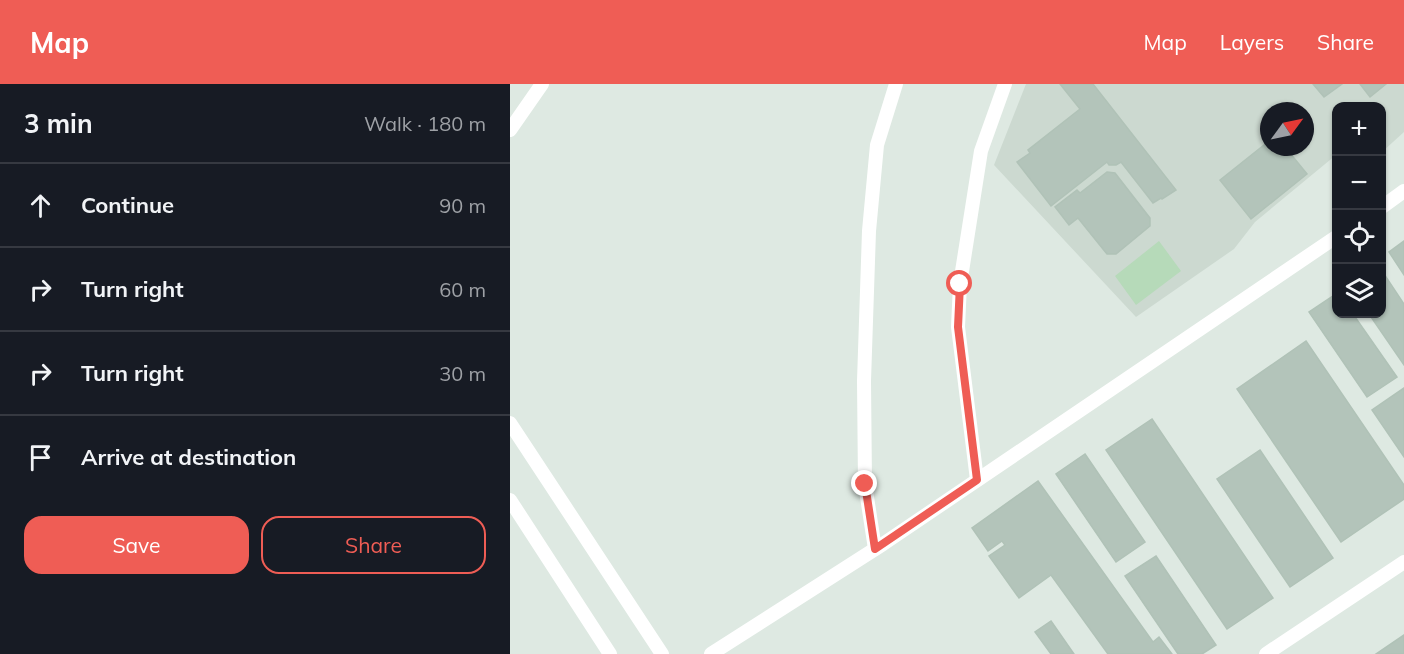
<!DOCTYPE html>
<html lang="en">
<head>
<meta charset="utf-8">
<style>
	:root { --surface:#171b24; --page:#20242c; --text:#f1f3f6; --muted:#9ea1a6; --line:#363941; --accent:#ef5d55 }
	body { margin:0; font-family:Mulish,sans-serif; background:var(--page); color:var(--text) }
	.controls { position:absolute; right:18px; top:18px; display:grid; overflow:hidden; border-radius:12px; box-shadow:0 2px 4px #0004 }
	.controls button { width:54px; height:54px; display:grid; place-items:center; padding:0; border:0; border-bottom:2px solid var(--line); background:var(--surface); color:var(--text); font:30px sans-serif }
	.compass { position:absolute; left:750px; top:18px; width:54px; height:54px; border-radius:50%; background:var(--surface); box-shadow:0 2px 4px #0004; rotate:57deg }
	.stop { position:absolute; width:18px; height:18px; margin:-14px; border:4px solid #ef5d55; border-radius:50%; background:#fff }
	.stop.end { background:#ef5d55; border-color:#fff; box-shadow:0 2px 6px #0008 }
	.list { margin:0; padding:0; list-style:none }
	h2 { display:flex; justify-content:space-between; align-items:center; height:78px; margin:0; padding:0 24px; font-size:26px }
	h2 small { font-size:20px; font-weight:400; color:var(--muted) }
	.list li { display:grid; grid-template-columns:39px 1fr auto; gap:18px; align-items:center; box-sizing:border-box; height:84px; padding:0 24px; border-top:2px solid var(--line) }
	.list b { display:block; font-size:22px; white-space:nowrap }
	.list em { font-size:20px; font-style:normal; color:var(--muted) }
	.actions { display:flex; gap:12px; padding:18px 24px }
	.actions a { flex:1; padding:14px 0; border:2px solid var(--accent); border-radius:18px; text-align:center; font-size:21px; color:var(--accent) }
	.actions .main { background:var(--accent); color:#fff }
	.icon { flex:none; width:33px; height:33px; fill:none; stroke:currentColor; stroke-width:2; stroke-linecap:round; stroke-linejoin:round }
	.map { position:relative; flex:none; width:894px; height:570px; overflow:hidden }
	header { display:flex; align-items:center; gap:36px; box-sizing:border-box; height:84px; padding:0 30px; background:var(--accent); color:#fff }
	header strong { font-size:28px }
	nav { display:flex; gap:33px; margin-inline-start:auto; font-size:21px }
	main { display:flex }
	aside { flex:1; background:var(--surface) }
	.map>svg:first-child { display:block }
	.built { fill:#ccd9d0; fill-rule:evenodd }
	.green { fill:#b6dab9 }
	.building { fill:#b3c4ba; stroke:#b0c2b7; stroke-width:1.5 }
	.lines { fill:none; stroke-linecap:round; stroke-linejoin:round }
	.minor { stroke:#fff; stroke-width:14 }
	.route { stroke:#ef5d55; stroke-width:8 }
</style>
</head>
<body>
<header>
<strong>Map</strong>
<nav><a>Map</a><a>Layers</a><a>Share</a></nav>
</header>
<main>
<aside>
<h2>3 min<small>Walk · 180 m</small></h2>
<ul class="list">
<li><svg class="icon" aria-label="ahead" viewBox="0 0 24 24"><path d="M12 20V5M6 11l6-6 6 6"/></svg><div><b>Continue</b></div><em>90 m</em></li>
<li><svg class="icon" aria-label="right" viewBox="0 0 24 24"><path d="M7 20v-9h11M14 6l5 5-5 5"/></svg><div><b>Turn right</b></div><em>60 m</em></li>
<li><svg class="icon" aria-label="right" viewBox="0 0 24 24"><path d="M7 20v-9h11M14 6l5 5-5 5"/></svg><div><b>Turn right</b></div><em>30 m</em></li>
<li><svg class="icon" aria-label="arrive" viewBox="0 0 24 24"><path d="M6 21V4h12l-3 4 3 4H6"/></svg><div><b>Arrive at destination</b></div></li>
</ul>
<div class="actions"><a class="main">Save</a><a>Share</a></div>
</aside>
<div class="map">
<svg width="894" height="570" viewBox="0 0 894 570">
	<rect width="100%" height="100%" fill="#dee9e2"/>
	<path class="built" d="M516 0H894V48L872 68V22H826V71L745 138 724 165 626 233 484 81ZM759 27H795V63H759Z"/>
	<path class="green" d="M649 157 671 187 626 221 605 192Z"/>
	<g class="building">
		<path d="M550 0H583L666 106 652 115 651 114 643 119 611 78 606 81H599L597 78 541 122 507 78 520 69 518 66 570 25Z"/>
		<path d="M803 0H832L814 13Z"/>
		<path d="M850 0H876L860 13Z"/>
		<path d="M759 57V63H775L797 90 741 135 710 96Z"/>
		<path d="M597 88 605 89 640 134V142L606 170H597L568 134 559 141 545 123 567 106 570 109Z"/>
		<path d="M894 157V191L879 168Z"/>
		<path d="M872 187 894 220V281L859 230H872Z"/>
		<path d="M826 210V230H843L887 293 857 313 799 228Z"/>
		<path d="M796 257 894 401V415L831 458 727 305Z"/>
		<path d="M894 304V373L862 326Z"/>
		<path d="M642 335 763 514 717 545 596 366Z"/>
		<path d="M750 366 823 474 780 503 707 395Z"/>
		<path d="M575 370 635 458 606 478 546 390Z"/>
		<path d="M528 397 643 558 649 553 662 570H598L541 491 509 514 479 472 495 461 492 457 478 467 462 444Z"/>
		<path d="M646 472 706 561 692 570H668L615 492Z"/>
		<path d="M541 537 564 570H541L525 548Z"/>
		<path d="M894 551V570H866Z"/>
	</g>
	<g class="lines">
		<g class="minor">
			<path d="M0 46 32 0"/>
			<path d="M872 123 894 107"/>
			<path d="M0 339 152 570"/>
			<path d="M467 396 448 243 450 200 471 67 495 0"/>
			<path d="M0 416 100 570"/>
			<path d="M365 465 355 400 354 297 359 147 367 61 386 0"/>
			<path d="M201 570 373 460 826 153"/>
			<path d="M756 570 894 478"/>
		</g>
	</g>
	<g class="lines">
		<path class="route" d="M355 400 365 465 467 396 448 243 450 200"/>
	</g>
</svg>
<div class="controls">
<button>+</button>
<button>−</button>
<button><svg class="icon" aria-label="locate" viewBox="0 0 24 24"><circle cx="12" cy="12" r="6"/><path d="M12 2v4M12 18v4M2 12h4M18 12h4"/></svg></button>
<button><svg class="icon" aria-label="layers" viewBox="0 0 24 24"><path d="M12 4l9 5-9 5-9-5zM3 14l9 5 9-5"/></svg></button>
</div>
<svg class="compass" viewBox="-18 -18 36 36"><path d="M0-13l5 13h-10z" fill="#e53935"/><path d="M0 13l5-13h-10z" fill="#9ea1a6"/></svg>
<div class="stop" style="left:450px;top:200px"></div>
<div class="stop end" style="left:355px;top:400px"></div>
</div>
</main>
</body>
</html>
